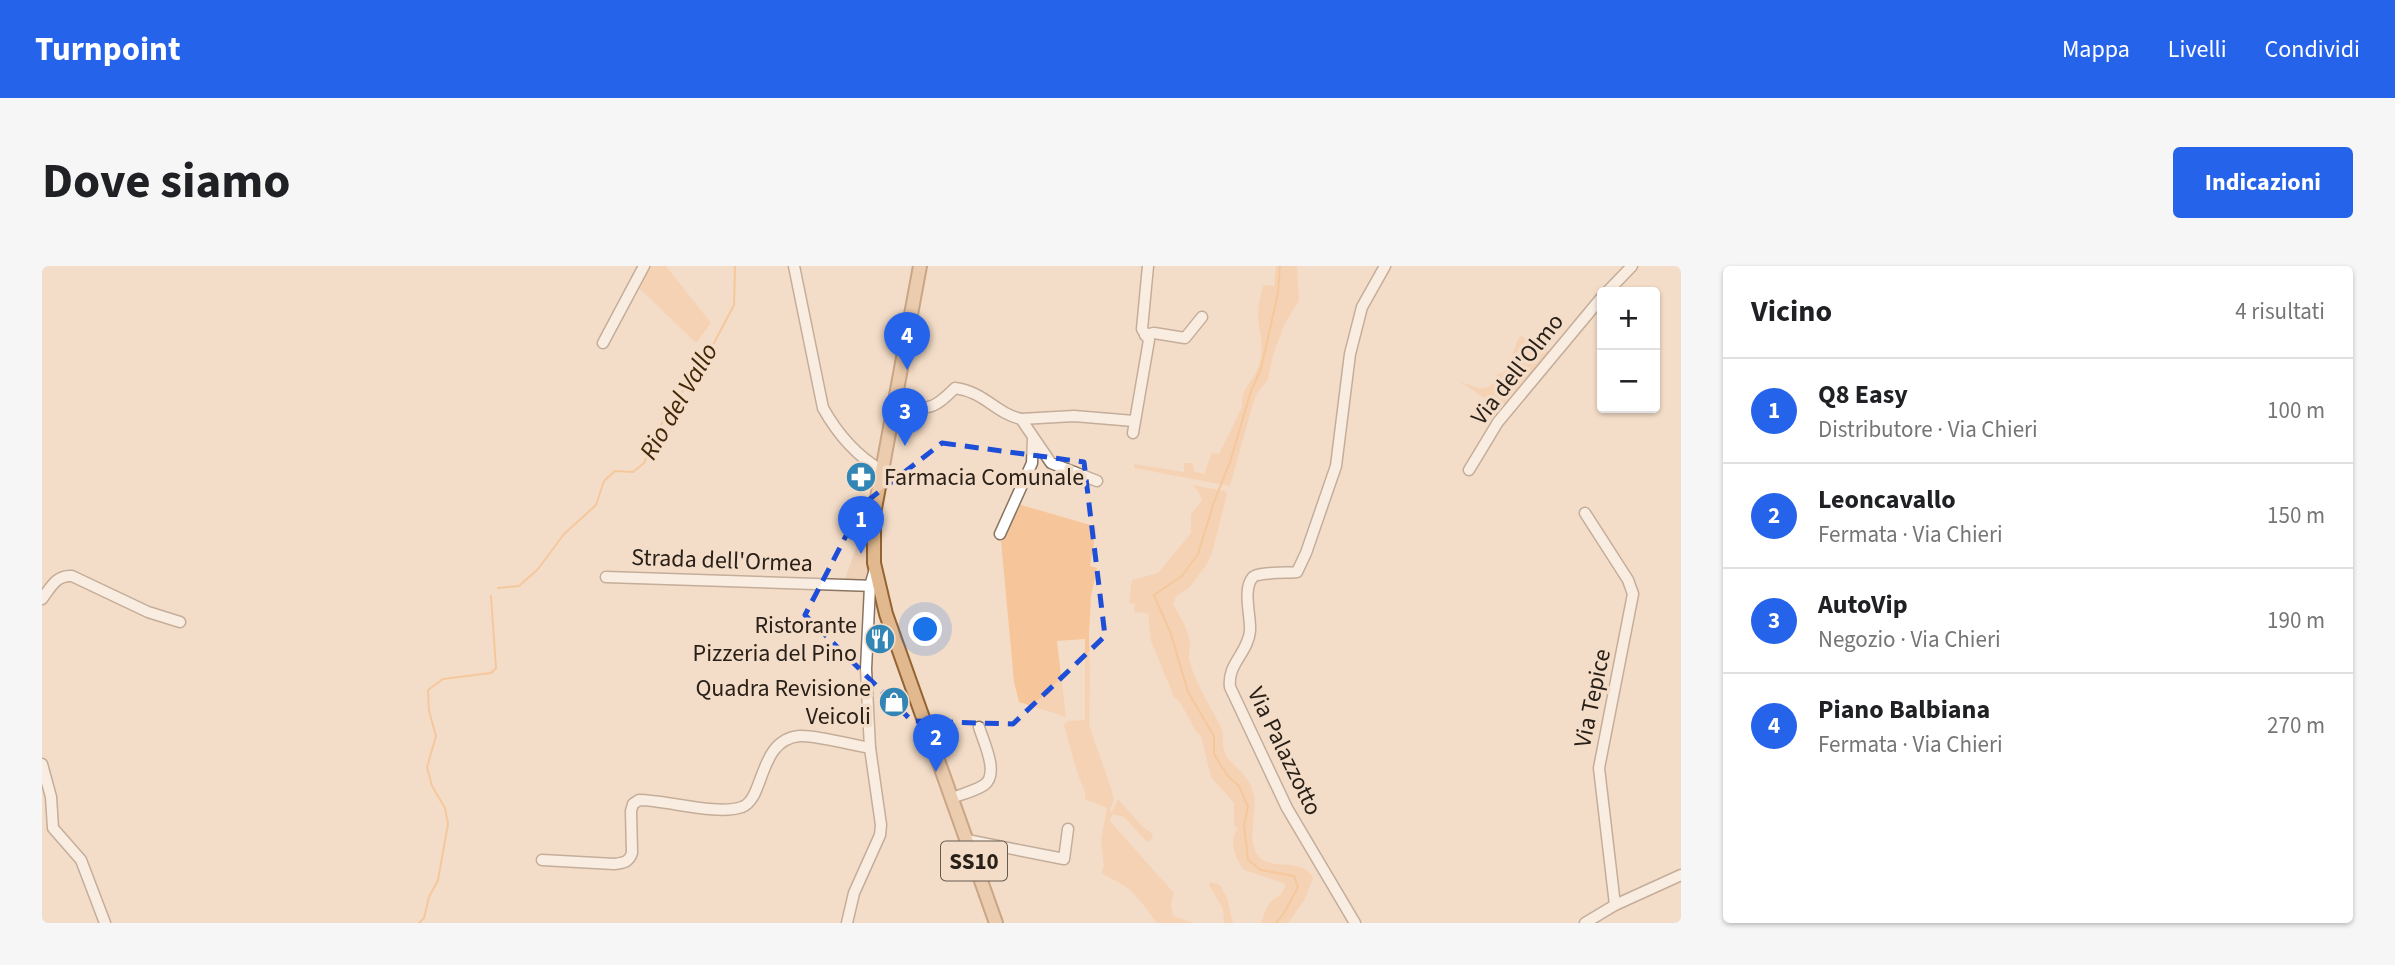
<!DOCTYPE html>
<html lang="it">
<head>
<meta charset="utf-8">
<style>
	:root { --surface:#fff; --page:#f6f6f6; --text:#202124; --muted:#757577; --line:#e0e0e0; --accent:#2563eb }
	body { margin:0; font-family:"Source Sans 3",sans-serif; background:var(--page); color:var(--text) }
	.controls { position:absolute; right:21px; top:21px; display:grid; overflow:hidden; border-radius:7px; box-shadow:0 2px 5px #0004 }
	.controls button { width:63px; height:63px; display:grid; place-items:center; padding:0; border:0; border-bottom:2px solid var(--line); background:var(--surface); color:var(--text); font:35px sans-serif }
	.you { position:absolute; left:884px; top:364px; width:24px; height:24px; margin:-18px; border:5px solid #fff; border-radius:50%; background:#1a73e8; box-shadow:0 0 0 10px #1a73e833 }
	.badge { display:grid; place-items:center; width:46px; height:46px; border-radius:50%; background:var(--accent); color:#fff; font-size:23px; font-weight:700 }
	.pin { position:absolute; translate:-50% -58px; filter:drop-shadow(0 2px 4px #0008) }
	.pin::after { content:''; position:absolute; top:37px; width:24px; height:21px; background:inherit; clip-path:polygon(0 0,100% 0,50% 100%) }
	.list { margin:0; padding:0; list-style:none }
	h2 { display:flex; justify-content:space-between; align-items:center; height:91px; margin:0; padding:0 28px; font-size:30px }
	h2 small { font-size:23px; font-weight:400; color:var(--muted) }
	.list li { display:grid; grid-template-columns:46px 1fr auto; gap:21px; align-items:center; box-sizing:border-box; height:105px; padding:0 28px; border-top:2px solid var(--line) }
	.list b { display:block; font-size:26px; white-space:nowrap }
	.list p { margin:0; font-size:23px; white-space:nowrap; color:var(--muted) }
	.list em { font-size:23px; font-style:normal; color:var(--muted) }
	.map { position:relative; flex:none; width:1639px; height:657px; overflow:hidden; border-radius:7px }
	header { display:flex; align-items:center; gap:42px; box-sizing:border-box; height:98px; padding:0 35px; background:var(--accent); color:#fff }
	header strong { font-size:33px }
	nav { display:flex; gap:38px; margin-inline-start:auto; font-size:24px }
	.intro { display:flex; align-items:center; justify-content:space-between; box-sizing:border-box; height:168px; padding:0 42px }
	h1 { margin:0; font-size:49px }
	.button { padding:18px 32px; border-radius:7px; background:var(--accent); color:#fff; font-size:24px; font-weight:700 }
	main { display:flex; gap:42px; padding:0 42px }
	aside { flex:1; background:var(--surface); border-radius:7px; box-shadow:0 2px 5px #0004 }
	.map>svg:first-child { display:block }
	.built { fill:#eed1b7 }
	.green { fill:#f6c69a }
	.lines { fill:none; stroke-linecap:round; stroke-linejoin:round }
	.stream { stroke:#f6af67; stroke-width:2 }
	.minor-casing { stroke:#897461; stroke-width:13 }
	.major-casing { stroke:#946534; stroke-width:16 }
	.minor { stroke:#fff; stroke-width:10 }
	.major { stroke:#e2b98e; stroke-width:12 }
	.marked { fill:none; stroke:#1d4ed8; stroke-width:5; stroke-dasharray:14 9; stroke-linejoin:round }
	.labels { text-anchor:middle; stroke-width:7; stroke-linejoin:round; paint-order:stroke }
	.shield { fill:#f4ddc8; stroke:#66594e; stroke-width:2 }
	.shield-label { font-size:23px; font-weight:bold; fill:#292119 }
	.street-label { font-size:24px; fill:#292119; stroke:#f4ddc8 }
	.poi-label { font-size:24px; fill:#292119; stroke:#f4ddc8; text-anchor:end }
	.water-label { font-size:26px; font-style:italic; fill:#432707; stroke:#f4ddc8 }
</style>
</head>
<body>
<header>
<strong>Turnpoint</strong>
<nav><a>Mappa</a><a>Livelli</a><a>Condividi</a></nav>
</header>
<div class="intro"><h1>Dove siamo</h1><a class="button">Indicazioni</a></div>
<main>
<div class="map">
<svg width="1639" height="657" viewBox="0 0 1639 657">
	<rect width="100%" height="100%" fill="#f4ddc8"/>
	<path class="built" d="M821 262H825L826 316H802Z"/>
	<g class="green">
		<path d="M608 0H624L669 57 654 77 596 21Z"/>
		<path d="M1234 0H1255L1257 35 1243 57 1231 89 1226 114 1215 127 1210 141 1188 220 1092 202V198L1142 206V197H1151L1152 205 1162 208 1170 187 1177 188 1200 141C1199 121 1210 118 1216 101 1223 84 1218 69 1216 52 1215 42 1219 30 1221 19L1232 20Z"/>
		<path d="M1478 70 1491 75 1507 86 1465 142 1441 131 1418 116C1434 120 1447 131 1455 108L1461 107C1470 95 1471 83 1478 70Z"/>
		<path d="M1150 219 1183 225 1185 228 1170 287 1165 298 1147 322 1134 330 1131 338C1137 349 1147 364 1148 377 1148 383 1146 388 1147 393 1153 417 1168 439 1179 461 1183 469 1179 480 1183 487 1189 499 1201 505 1207 516 1220 539 1205 563 1213 584 1222 609 1262 589 1271 612L1263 633 1246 657H1219C1223 646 1226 633 1238 630L1244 618 1202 604C1193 592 1186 575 1196 563L1192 559V537L1169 511 1159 470 1153 464 1138 436 1132 431 1109 375 1106 347 1092 346 1093 338 1087 337 1090 314 1116 307 1149 267V248L1160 234 1156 225Z"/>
		<path d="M976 238 1055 261 1048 300 1055 302 1049 330 1047 368 1048 413 1047 459 1070 525 1072 534 1068 544 1070 546 1076 533 1101 561 1111 568 1109 574 1105 576 1082 551 1071 548 1067 554 1132 627 1129 638 1131 650 1152 657H1115C1106 645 1096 630 1084 621 1076 615 1068 613 1059 606L1062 601 1059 574 1065 542 1043 533V526L1035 506 1022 459 1026 455 1043 454V373L1015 375 1024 451 977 436 972 416 959 275Z"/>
		<path d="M1169 616 1178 619 1185 632 1191 657H1182L1181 643 1167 619Z"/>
	</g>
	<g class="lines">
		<g class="stream">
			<path d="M456 322 477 320 496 303 522 268 554 239 562 215 573 205 591 206 602 197 620 157 672 77 692 39 693 0"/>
			<path d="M377 657 382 652 387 631 396 614 406 558 403 542 390 520 385 501 394 470 387 445 386 424 401 413 449 407 454 402 449 330"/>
			<path d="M1234 657 1242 647 1256 621 1252 610 1219 604 1206 594 1202 559 1206 541 1197 520 1185 509 1172 488V470L1146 426 1129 368 1112 329 1140 310 1156 288 1172 236 1188 196 1209 125 1219 103 1236 27 1238 0"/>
		</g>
		<g class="minor-casing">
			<g id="minor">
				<path d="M752 0 781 142C795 167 815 190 839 204"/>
				<path d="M1565 26 1590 0"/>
				<path d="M1103 69 1112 67 1143 72 1160 51"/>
				<path d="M561 77 602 0"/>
				<path d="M852 133C885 144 888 147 913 122 943 126 953 147 979 153L1009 197 1055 215"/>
				<path d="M979 153 1032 150 1092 155"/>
				<path d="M1091 167 1107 74 1100 63 1106 0"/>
				<path d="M1427 204 1456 156 1560 31"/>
				<path d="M1543 247 1586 314 1591 328 1557 502 1573 639"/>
				<path d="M958 268 990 197 991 172"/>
				<path d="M564 311 833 320"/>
				<path d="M0 333C9 321 14 309 30 310L106 346 138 356"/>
				<path d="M0 498 9 531 11 562 39 594 63 657"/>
				<path d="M910 532C920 528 933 525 942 519 958 508 941 475 937 461"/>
				<path d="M925 574 1022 593 1026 563"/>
				<path d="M500 594 572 598C582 597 587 596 590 587L589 545 591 538 597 534C624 534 676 550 700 541 723 533 716 473 758 470 774 469 810 479 828 482"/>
				<path d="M805 657 812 627 838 569 839 559 828 482 824 403 828 320 833 303"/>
				<path d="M1313 657 1245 542 1188 421C1185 398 1206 387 1208 365 1209 350 1200 323 1211 311 1217 306 1246 307 1255 306L1264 287 1294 200 1308 88 1320 41 1343 0"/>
				<path d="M1543 657 1573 639 1639 609"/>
			</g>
		</g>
		<g class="major-casing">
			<path id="major" d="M878 0 832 248V297L844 348 954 657"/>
		</g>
		<use href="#minor" class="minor"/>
		<use href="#major" class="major"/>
	</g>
	<path d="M0 0H1639V657H0ZM900 177 1042 196 1063 370 971 458 870 455 763 349 820 239Z" fill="#f4ddc8" fill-opacity=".55" fill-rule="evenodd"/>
	<path class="marked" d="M900 177 1042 196 1063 370 971 458 870 455 763 349 820 239Z"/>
	<defs>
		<g id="pharmacy-disc" transform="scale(1.575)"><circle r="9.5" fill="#3286b6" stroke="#f4ddc8"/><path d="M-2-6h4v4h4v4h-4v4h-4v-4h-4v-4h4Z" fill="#fff"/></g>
		<g id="restaurant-disc" transform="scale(1.575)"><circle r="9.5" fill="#3286b6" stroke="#f4ddc8"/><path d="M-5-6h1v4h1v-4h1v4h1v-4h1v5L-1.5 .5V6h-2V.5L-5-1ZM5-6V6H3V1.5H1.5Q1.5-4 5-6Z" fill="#fff"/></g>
		<g id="shop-disc" transform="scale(1.575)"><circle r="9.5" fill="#3286b6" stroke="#f4ddc8"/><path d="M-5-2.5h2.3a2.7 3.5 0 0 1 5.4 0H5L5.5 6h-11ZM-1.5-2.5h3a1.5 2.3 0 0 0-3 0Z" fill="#fff"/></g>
	</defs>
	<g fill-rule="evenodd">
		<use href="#pharmacy-disc" x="819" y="211"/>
		<use href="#restaurant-disc" x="838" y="373"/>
		<use href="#shop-disc" x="852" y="436"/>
	</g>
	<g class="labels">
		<rect class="shield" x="899" y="575.5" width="66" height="39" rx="5"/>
		<g class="shield-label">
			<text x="932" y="603">SS10</text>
		</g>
		<g class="street-label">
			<text transform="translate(1475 103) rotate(-52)" y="8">Via dell'Olmo</text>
			<text transform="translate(680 294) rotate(2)" y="8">Strada dell'Ormea</text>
			<text transform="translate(1550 432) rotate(-78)" y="8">Via Tepice</text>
			<text transform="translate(1243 485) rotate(64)" y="8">Via Palazzotto</text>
		</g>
		<g class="poi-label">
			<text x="842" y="219" text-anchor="start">Farmacia Comunale</text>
			<text x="815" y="367">Ristorante<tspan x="815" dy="28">Pizzeria del Pino</tspan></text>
			<text x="829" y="430">Quadra Revisione<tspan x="829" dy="28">Veicoli</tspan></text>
		</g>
		<g class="water-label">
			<text transform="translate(636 135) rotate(-60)" y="9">Rio del Vallo</text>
		</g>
	</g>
</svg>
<div class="controls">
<button>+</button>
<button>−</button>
</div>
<div class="you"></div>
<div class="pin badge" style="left:819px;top:288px">1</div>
<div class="pin badge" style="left:894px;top:506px">2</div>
<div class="pin badge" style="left:863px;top:180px">3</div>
<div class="pin badge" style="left:865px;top:104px">4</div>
</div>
<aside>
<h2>Vicino<small>4 risultati</small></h2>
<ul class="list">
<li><span class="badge">1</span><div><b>Q8 Easy</b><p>Distributore · Via Chieri</p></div><em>100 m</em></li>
<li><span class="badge">2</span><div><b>Leoncavallo</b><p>Fermata · Via Chieri</p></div><em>150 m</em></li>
<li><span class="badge">3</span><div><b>AutoVip</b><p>Negozio · Via Chieri</p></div><em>190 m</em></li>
<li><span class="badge">4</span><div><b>Piano Balbiana</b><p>Fermata · Via Chieri</p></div><em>270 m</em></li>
</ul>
</aside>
</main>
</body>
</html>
